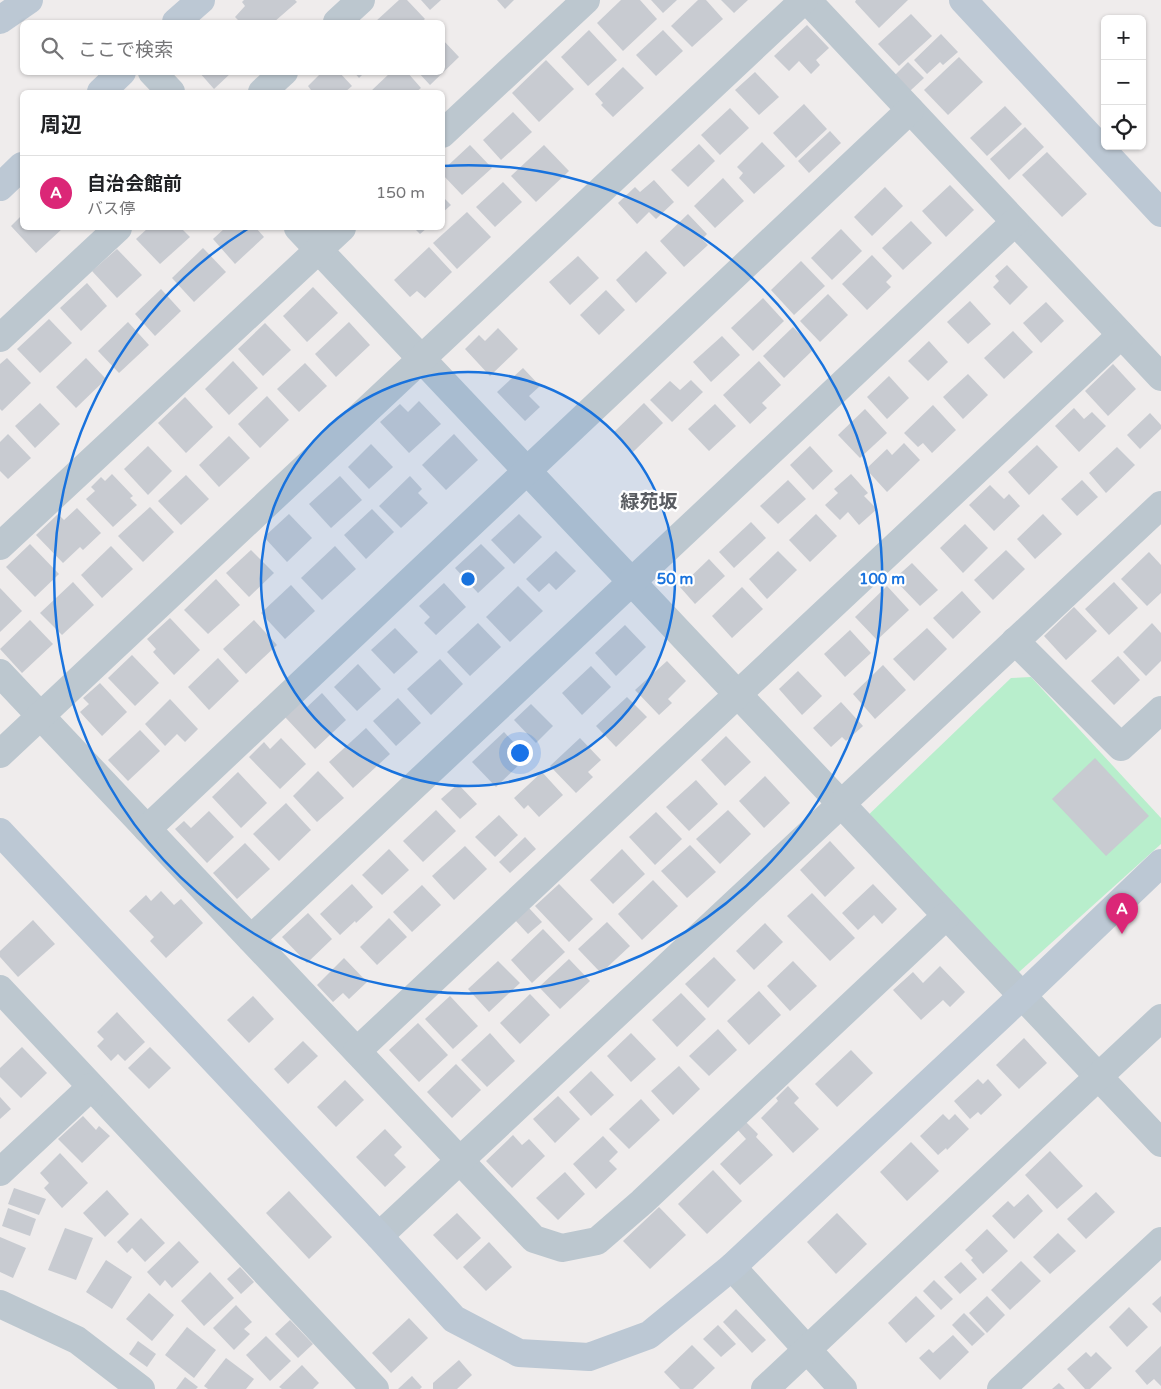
<!DOCTYPE html>
<html lang="ja">
<head>
<meta charset="utf-8">
<style>
	:root { --surface:#fff; --page:#f6f6f6; --text:#202124; --muted:#757577; --line:#e0e0e0; --accent:#db2777 }
	body { margin:0; font-family:"Varela Round","Noto Sans JP",sans-serif; background:var(--page); color:var(--text) }
	.controls { position:absolute; right:15px; top:15px; display:grid; overflow:hidden; border-radius:8px; box-shadow:0 1px 4px #0004 }
	.controls button { width:45px; height:45px; display:grid; place-items:center; padding:0; border:0; border-bottom:1px solid var(--line); background:var(--surface); color:var(--text); font:25px sans-serif }
	.you { position:absolute; left:519px; top:752px; width:18px; height:18px; margin:-12px; border:4px solid #fff; border-radius:50%; background:#1a73e8; box-shadow:0 0 0 8px #1a73e833 }
	.badge { display:grid; place-items:center; width:32px; height:32px; border-radius:50%; background:var(--accent); color:#fff; font-size:16px; font-weight:700 }
	.pin { position:absolute; translate:-50% -41px; filter:drop-shadow(0 1px 2px #0008) }
	.pin::after { content:''; position:absolute; top:26px; width:18px; height:15px; background:inherit; clip-path:polygon(0 0,100% 0,50% 100%) }
	.list { margin:0; padding:0; list-style:none }
	h2 { display:flex; justify-content:space-between; align-items:center; height:65px; margin:0; padding:0 20px; font-size:21px }
	h2 small { font-size:16px; font-weight:400; color:var(--muted) }
	.list li { display:grid; grid-template-columns:32px 1fr auto; gap:15px; align-items:center; box-sizing:border-box; height:75px; padding:0 20px; border-top:1px solid var(--line) }
	.list b { display:block; font-size:19px; white-space:nowrap }
	.list p { margin:0; font-size:16px; white-space:nowrap; color:var(--muted) }
	.list em { font-size:16px; font-style:normal; color:var(--muted) }
	.icon { flex:none; width:28px; height:28px; fill:none; stroke:currentColor; stroke-width:2; stroke-linecap:round; stroke-linejoin:round }
	.map { position:relative; flex:none; width:1161px; height:1389px; overflow:hidden }
	.search { position:absolute; background:var(--surface); box-shadow:0 1px 4px #0004; left:20px; top:20px; width:425px; height:55px; display:flex; align-items:center; gap:12px; box-sizing:border-box; padding:0 18px; border-radius:8px; color:var(--muted); font-size:19px }
	.panel { position:absolute; background:var(--surface); box-shadow:0 1px 4px #0004; left:20px; top:90px; width:425px; height:140px; border-radius:8px }
	.map>svg:first-child { display:block }
	.green { fill:#b8eecc }
	.building { fill:#c8cbd1 }
	.lines { fill:none; stroke-linecap:round; stroke-linejoin:round }
	.street { stroke:#bcc7cf; stroke-width:28 }
	.secondary { stroke:#bcc8d4; stroke-width:28 }
	.ring { fill:none; stroke:#1872dd; stroke-width:2.5 }
	.labels { text-anchor:middle; stroke-width:4.5; stroke-linejoin:round; paint-order:stroke }
	.quarter-label { font-size:19px; font-weight:bold; fill:#595c61; stroke:#fff }
	.centre { fill:#1872dd; stroke:#fff; stroke-width:2.5 }
	.ring-label { font-size:15px; text-anchor:middle; font-weight:bold; fill:#1872dd; stroke:#fff; stroke-width:4.5; stroke-linejoin:round; paint-order:stroke }
</style>
</head>
<body>
<div class="map">
<svg width="1161" height="1389" viewBox="0 0 1161 1389">
	<rect width="100%" height="100%" fill="#efecec"/>
	<path class="green" d="M1031 677 1161 818V844L1009 981 860 823 1011 678Z"/>
	<g class="building">
		<path d="M244 0H295L297 2 274 22H240L235 17 245 6 242 2Z"/>
		<path d="M399 0H407L425 19 421 22H375Z"/>
		<path d="M421 0H441L430 10Z"/>
		<path d="M497 0H514L505 9Z"/>
		<path d="M621 0H640L657 19 623 51 597 23Z"/>
		<path d="M651 0H677L663 13Z"/>
		<path d="M698 0H706L723 19 692 47 671 26Z"/>
		<path d="M721 0H748L734 13Z"/>
		<path d="M856 0H908L879 28 855 2Z"/>
		<path d="M911 14 932 36 899 66 878 44Z"/>
		<path d="M807 25 829 48 816 60 820 65 811 74 799 61 789 71 774 56Z"/>
		<path d="M589 30 617 60 588 86 561 57Z"/>
		<path d="M663 30 683 51 656 76 636 55Z"/>
		<path d="M941 34 958 52 943 65 940 62 927 74 914 60Z"/>
		<path d="M442 39 459 57 430 85 418 72H442Z"/>
		<path d="M959 57 983 82 948 115 924 90Z"/>
		<path d="M546 60 574 89 539 122 512 93Z"/>
		<path d="M908 62 924 78 910 91 895 75Z"/>
		<path d="M623 67 644 88 613 117 601 105 603 103 595 94Z"/>
		<path d="M199 72H232L214 89Z"/>
		<path d="M322 72H339L352 86 345 92H309L311 90 308 86Z"/>
		<path d="M354 72H365L359 78Z"/>
		<path d="M391 72H407L421 88 416 92H370Z"/>
		<path d="M755 72 779 97 759 115 735 90Z"/>
		<path d="M804 104 827 129 796 158 773 133Z"/>
		<path d="M1005 106 1022 124 987 156 970 138Z"/>
		<path d="M730 108 749 128 720 155 701 135Z"/>
		<path d="M513 112 532 132 501 160 483 140Z"/>
		<path d="M1025 127 1044 147 1009 180 990 159Z"/>
		<path d="M830 131 841 143 809 173 798 161Z"/>
		<path d="M762 142 785 166 754 194 739 178 743 173 737 167Z"/>
		<path d="M699 144 715 161 688 187 671 170Z"/>
		<path d="M470 145 492 168 462 195 442 174V171Z"/>
		<path d="M544 145 569 171 536 202 511 176Z"/>
		<path d="M1047 152 1087 194 1062 217 1022 175Z"/>
		<path d="M723 178 744 201 715 228 694 206Z"/>
		<path d="M654 180 674 202 656 219 649 212 637 224 618 203 635 187 640 192Z"/>
		<path d="M503 182 522 202 495 227 476 207Z"/>
		<path d="M950 185 974 210 946 237 922 211Z"/>
		<path d="M885 187 903 206 872 236 854 217Z"/>
		<path d="M442 196 451 205 442 213Z"/>
		<path d="M467 212 491 237 457 269 433 243Z"/>
		<path d="M688 214 707 234 702 239 708 245 684 267 660 241Z"/>
		<path d="M22 215V228H63L36 253 11 226Z"/>
		<path d="M911 221 932 243 903 270 882 248Z"/>
		<path d="M148 228H181L190 237 160 264 136 239Z"/>
		<path d="M225 228H256L264 237 235 264 213 239Z"/>
		<path d="M414 228H427L420 234Z"/>
		<path d="M841 229 862 251 832 280 811 258Z"/>
		<path d="M429 247 452 272 425 298 417 291 410 297 394 280Z"/>
		<path d="M203 248 226 272 194 302 172 278Z"/>
		<path d="M117 249 142 275 117 298 92 271Z"/>
		<path d="M646 251 667 273 636 303 616 280Z"/>
		<path d="M872 255 892 276 886 282 891 287 867 310 842 284Z"/>
		<path d="M578 256 599 278 570 305 549 282Z"/>
		<path d="M801 261 825 286 794 315 771 290Z"/>
		<path d="M1007 265 1028 287 1010 305 993 287 999 281 995 276Z"/>
		<path d="M87 283 107 306 81 331 60 308Z"/>
		<path d="M313 287 338 313 307 342 283 316Z"/>
		<path d="M161 289 181 311 155 336 135 314Z"/>
		<path d="M606 290 625 310 599 335 580 315Z"/>
		<path d="M828 294 848 315 820 342 800 321Z"/>
		<path d="M763 298 784 321 753 351 731 328Z"/>
		<path d="M970 301 991 324 968 344 947 322Z"/>
		<path d="M1046 302 1064 321 1041 343 1023 323Z"/>
		<path d="M49 319 72 343 40 373 17 349Z"/>
		<path d="M128 322 149 345 119 373 98 351Z"/>
		<path d="M349 322 370 345 336 377 315 354Z"/>
		<path d="M265 323 291 350 263 376 238 349Z"/>
		<path d="M793 327 814 349 784 378 763 356Z"/>
		<path d="M498 328 518 349 490 376 465 349 479 335 485 341Z"/>
		<path d="M1013 331 1033 352 1004 379 984 358Z"/>
		<path d="M722 336 740 355 711 382 693 362Z"/>
		<path d="M929 341 948 362 928 381 908 361Z"/>
		<path d="M7 358 31 383 2 411 0 409V364Z"/>
		<path d="M86 358 106 379 76 408 56 387Z"/>
		<path d="M233 361 258 388 229 415 205 389Z"/>
		<path d="M759 361 781 385 762 403 767 408 750 424 723 395Z"/>
		<path d="M305 363 327 386 299 412 277 389Z"/>
		<path d="M1113 364 1136 389 1108 416 1085 391Z"/>
		<path d="M523 368 540 386 529 396 540 407 525 421 497 392Z"/>
		<path d="M968 374 988 395 963 419 943 397Z"/>
		<path d="M889 376 909 398 887 419 867 397Z"/>
		<path d="M691 380 703 392 672 422 650 400 670 381 680 390Z"/>
		<path d="M267 396 289 420 260 448 238 424Z"/>
		<path d="M185 397 213 427 186 453 158 423Z"/>
		<path d="M419 401 441 424 409 453 380 422 400 404 408 412Z"/>
		<path d="M40 403 60 424 35 448 15 426Z"/>
		<path d="M644 403 663 423 633 452 614 432Z"/>
		<path d="M715 404 736 426 709 451 688 429Z"/>
		<path d="M933 405 956 430 932 453 923 443 918 447 904 433Z"/>
		<path d="M1074 408 1084 419 1092 412 1106 426 1079 452 1055 426Z"/>
		<path d="M865 409 887 433 860 458 838 435Z"/>
		<path d="M1150 413 1161 425V429L1140 449 1127 435Z"/>
		<path d="M8 434 31 458 8 479 0 471V442Z"/>
		<path d="M454 434 478 460 446 490 422 465Z"/>
		<path d="M229 436 250 458 219 487 199 465Z"/>
		<path d="M904 443 920 460 887 492 866 469 887 449 892 455Z"/>
		<path d="M371 444 393 467 369 489 348 467Z"/>
		<path d="M1037 445 1058 467 1029 495 1008 472Z"/>
		<path d="M148 446 172 471 148 495 124 469Z"/>
		<path d="M810 446 833 471 813 490 790 465Z"/>
		<path d="M1117 447 1135 465 1106 493 1089 473Z"/>
		<path d="M112 474 133 496 130 498 137 505 113 527 86 499 95 491 91 487 101 477 105 481Z"/>
		<path d="M851 474 868 493 864 496 877 509 859 525 848 512 840 520 825 505 838 493 834 489Z"/>
		<path d="M186 475 209 499 181 525 158 501Z"/>
		<path d="M340 476 362 500 331 528 309 504Z"/>
		<path d="M410 476 422 489 418 493 428 503 401 528 379 506Z"/>
		<path d="M788 480 806 499 778 524 760 506Z"/>
		<path d="M1082 480 1098 497 1077 516 1061 499Z"/>
		<path d="M990 485 1004 499 1009 494 1020 506 994 531 969 505Z"/>
		<path d="M150 507 174 532 143 562 118 536Z"/>
		<path d="M77 508 101 533 83 550 80 547 63 563 36 535 58 514 64 520Z"/>
		<path d="M372 509 394 532 366 559 344 535Z"/>
		<path d="M289 514 312 538 287 562 264 537Z"/>
		<path d="M519 514 542 537 514 564 491 540Z"/>
		<path d="M816 514 837 536 810 562 789 540Z"/>
		<path d="M1043 514 1062 534 1035 559 1017 539Z"/>
		<path d="M751 522 766 538 734 568 719 552Z"/>
		<path d="M965 524 988 548 963 573 940 548Z"/>
		<path d="M30 544 59 574 35 597 6 567Z"/>
		<path d="M481 544 505 568 478 593 455 568Z"/>
		<path d="M111 546 133 569 102 598 81 575Z"/>
		<path d="M335 546 356 569 322 600 301 578Z"/>
		<path d="M251 550 274 573 249 597 226 573Z"/>
		<path d="M1006 550 1025 569 993 600 974 580Z"/>
		<path d="M556 551 576 571 556 590 549 583 539 592 526 579Z"/>
		<path d="M778 551 797 570 767 599 749 579Z"/>
		<path d="M1149 552 1161 565V593L1147 606 1121 579Z"/>
		<path d="M709 559 725 576 695 604 680 587Z"/>
		<path d="M912 563 938 590 920 606 894 579Z"/>
		<path d="M216 579 240 605 208 634 184 610Z"/>
		<path d="M73 582 94 605 62 635 40 613Z"/>
		<path d="M1114 582 1138 608 1109 635 1085 609Z"/>
		<path d="M444 583 466 607 436 635 424 623 430 617 419 606Z"/>
		<path d="M291 585 315 611 285 639 261 613Z"/>
		<path d="M518 586 543 611 510 642 486 617Z"/>
		<path d="M887 586 909 610 877 640 855 617Z"/>
		<path d="M742 587 763 609 732 638 712 616Z"/>
		<path d="M0 588 22 611 0 632Z"/>
		<path d="M962 591 981 612 953 639 933 618Z"/>
		<path d="M1074 607 1097 631 1066 660 1044 636Z"/>
		<path d="M170 618 200 650 174 675 153 652 156 649 147 639Z"/>
		<path d="M30 620 53 644 22 673 0 649Z"/>
		<path d="M254 620 277 645 246 674 223 649Z"/>
		<path d="M478 623 501 647 470 676 447 652Z"/>
		<path d="M1152 623 1161 633V661L1146 676 1123 652Z"/>
		<path d="M625 625 646 647 616 676 595 653Z"/>
		<path d="M395 628 418 652 394 674 371 650Z"/>
		<path d="M927 628 947 649 914 681 893 659Z"/>
		<path d="M850 630 871 653 845 677 824 654Z"/>
		<path d="M132 655 159 683 135 706 108 678Z"/>
		<path d="M1118 656 1140 680 1114 705 1091 681Z"/>
		<path d="M218 658 239 681 209 710 188 687Z"/>
		<path d="M440 659 463 684 431 715 407 689Z"/>
		<path d="M667 661 686 681 668 699 672 703 659 715 635 690Z"/>
		<path d="M358 664 381 689 357 711 334 687Z"/>
		<path d="M883 665 906 690 875 719 853 694Z"/>
		<path d="M591 666 611 687 582 715 562 693Z"/>
		<path d="M798 671 822 696 802 715 779 689Z"/>
		<path d="M100 683 127 712 102 736 80 712 89 704 83 698Z"/>
		<path d="M322 693 346 720 315 749 285 717 301 702 306 708Z"/>
		<path d="M627 697 647 717 616 747 596 726Z"/>
		<path d="M398 698 421 723 396 746 373 721Z"/>
		<path d="M170 699 198 729 185 742 177 734 165 746 145 724Z"/>
		<path d="M841 702 863 726 846 741 842 737 831 747 813 728Z"/>
		<path d="M531 704 553 726 536 743 514 720Z"/>
		<path d="M366 728 390 754 353 788 329 762Z"/>
		<path d="M140 730 160 751 128 781 108 760Z"/>
		<path d="M504 732 527 757 496 787 472 762Z"/>
		<path d="M726 736 751 762 725 786 701 760Z"/>
		<path d="M281 738 306 764 280 789 249 757 264 742 270 749Z"/>
		<path d="M580 738 601 760 588 772 593 777 576 793 550 766Z"/>
		<path d="M1095 758 1149 816 1106 856 1052 799Z"/>
		<path d="M318 771 344 798 317 822 293 796Z"/>
		<path d="M238 772 267 803 241 828 212 797Z"/>
		<path d="M542 772 563 795 539 817 528 805 524 809 514 798Z"/>
		<path d="M765 776 790 803 764 828 739 801Z"/>
		<path d="M696 780 718 804 689 831 666 807Z"/>
		<path d="M458 784 477 804 460 819 441 799Z"/>
		<path d="M286 803 311 830 279 861 253 834Z"/>
		<path d="M436 810 456 831 423 862 403 841Z"/>
		<path d="M728 810 751 834 720 864 696 839Z"/>
		<path d="M209 811 234 837 207 863 175 829 184 821 191 828Z"/>
		<path d="M656 812 682 839 655 865 629 837Z"/>
		<path d="M499 815 518 835 495 857 475 837Z"/>
		<path d="M525 837 536 849 510 873 499 862Z"/>
		<path d="M830 841 855 868 825 897 800 870Z"/>
		<path d="M245 843 270 869 237 899 213 873Z"/>
		<path d="M690 845 716 872 687 898 661 871Z"/>
		<path d="M465 846 487 869 454 900 432 876Z"/>
		<path d="M389 849 409 870 382 895 362 875Z"/>
		<path d="M622 849 645 874 613 904 590 880Z"/>
		<path d="M653 880 678 906 642 940 618 914Z"/>
		<path d="M352 884 373 907 356 923 355 921 340 935 320 914Z"/>
		<path d="M559 884 593 919 569 942 535 906Z"/>
		<path d="M873 884 897 909 882 924 874 915 858 930 842 913Z"/>
		<path d="M422 885 441 905 412 932 393 912Z"/>
		<path d="M161 891 174 905 181 899 203 923 166 958 150 941 154 937 129 911 146 895 151 901Z"/>
		<path d="M812 893 855 938 830 961 787 916Z"/>
		<path d="M528 907 542 922 528 934 514 919Z"/>
		<path d="M308 913 332 939 307 963 282 937Z"/>
		<path d="M389 918 407 937 377 965 360 947Z"/>
		<path d="M33 920 55 944 18 977 0 957V951Z"/>
		<path d="M607 922 630 946 601 973 578 949Z"/>
		<path d="M765 923 783 942 754 970 736 951Z"/>
		<path d="M543 929 565 952 532 983 511 960Z"/>
		<path d="M714 957 736 980 708 1008 685 984Z"/>
		<path d="M344 958 367 982 349 999 343 993 333 1002 317 985Z"/>
		<path d="M569 959 590 981 560 1009 539 987Z"/>
		<path d="M498 961 520 983 489 1012 468 989Z"/>
		<path d="M793 961 817 986 790 1011 767 986Z"/>
		<path d="M940 966 965 992 950 1007 943 1000 921 1020 893 990 913 972 923 983Z"/>
		<path d="M759 991 781 1015 749 1045 727 1021Z"/>
		<path d="M681 993 706 1019 677 1047 652 1020Z"/>
		<path d="M530 994 550 1015 520 1044 500 1023Z"/>
		<path d="M253 996 274 1019 249 1043 227 1020Z"/>
		<path d="M450 996 478 1026 453 1049 425 1019Z"/>
		<path d="M117 1012 145 1042 125 1061 118 1054 111 1061 97 1046 104 1039 97 1032Z"/>
		<path d="M418 1023 448 1055 419 1082 389 1050Z"/>
		<path d="M718 1029 737 1050 709 1076 689 1056Z"/>
		<path d="M490 1033 515 1061 487 1087 461 1060Z"/>
		<path d="M631 1033 656 1059 631 1082 607 1056Z"/>
		<path d="M1024 1038 1047 1063 1019 1089 996 1065Z"/>
		<path d="M303 1041 318 1056 288 1084 274 1069Z"/>
		<path d="M22 1047 47 1073 21 1098 0 1077V1068Z"/>
		<path d="M150 1047 171 1068 149 1089 128 1068Z"/>
		<path d="M851 1050 873 1073 837 1107 815 1084Z"/>
		<path d="M456 1064 481 1090 452 1118 427 1092Z"/>
		<path d="M679 1066 700 1089 673 1115 651 1091Z"/>
		<path d="M591 1071 614 1095 591 1116 569 1092Z"/>
		<path d="M978 1079 983 1084 988 1079 1002 1095 981 1115 978 1112 970 1119 954 1101Z"/>
		<path d="M345 1080 364 1100 336 1127 317 1107Z"/>
		<path d="M788 1086 799 1098 794 1103 819 1129 793 1153 761 1118 778 1101 776 1098Z"/>
		<path d="M558 1096 580 1119 555 1143 533 1119Z"/>
		<path d="M0 1097 11 1109 0 1119Z"/>
		<path d="M641 1099 660 1120 629 1149 609 1129Z"/>
		<path d="M943 1114 949 1120 955 1114 969 1129 947 1150 946 1148 938 1155 920 1136Z"/>
		<path d="M83 1116 96 1130 99 1126 110 1136 82 1163 58 1139Z"/>
		<path d="M745 1121 758 1134 756 1137 773 1155 740 1185 720 1164 746 1139 737 1129Z"/>
		<path d="M385 1129 402 1147 394 1155 406 1167 385 1187 356 1157Z"/>
		<path d="M513 1135 522 1145 529 1139 545 1156 512 1188 486 1161Z"/>
		<path d="M603 1136 618 1152 609 1161 617 1169 596 1189 573 1164Z"/>
		<path d="M911 1142 939 1171 907 1201 880 1172Z"/>
		<path d="M1050 1151 1083 1186 1057 1209 1025 1175Z"/>
		<path d="M60 1153 88 1183 62 1208 44 1188 49 1183 40 1173Z"/>
		<path d="M713 1170 742 1201 707 1234 678 1204Z"/>
		<path d="M565 1172 585 1194 558 1220 536 1198Z"/>
		<path d="M14 1188 46 1199 39 1215 8 1204Z"/>
		<path d="M107 1190 129 1214 105 1237 83 1213Z"/>
		<path d="M289 1191 332 1237 309 1259 266 1213Z"/>
		<path d="M1096 1192 1115 1212 1086 1239 1067 1219Z"/>
		<path d="M1028 1194 1043 1211 1014 1239 992 1216 1008 1201 1014 1207Z"/>
		<path d="M659 1207 686 1235 650 1269 623 1241Z"/>
		<path d="M8 1208 36 1219 30 1236 2 1226Z"/>
		<path d="M457 1213 481 1238 457 1260 433 1235Z"/>
		<path d="M837 1213 867 1244 836 1274 807 1242Z"/>
		<path d="M141 1218 165 1243 145 1262 132 1248 127 1253 117 1242Z"/>
		<path d="M65 1228 93 1238 76 1280 48 1270Z"/>
		<path d="M987 1229 1008 1251 983 1274 971 1260 973 1258 965 1250Z"/>
		<path d="M1058 1233 1076 1251 1050 1274 1033 1257Z"/>
		<path d="M0 1237 26 1248 13 1278 0 1272Z"/>
		<path d="M179 1241 199 1262 172 1288 165 1280 160 1286 147 1272Z"/>
		<path d="M489 1242 512 1267 486 1291 463 1267Z"/>
		<path d="M106 1260 132 1277 112 1309 86 1292Z"/>
		<path d="M1021 1261 1041 1281 1010 1310 991 1290Z"/>
		<path d="M961 1262 977 1279 960 1294 944 1277Z"/>
		<path d="M240 1267 254 1282 241 1294 227 1279Z"/>
		<path d="M210 1272 234 1298 204 1326 181 1301Z"/>
		<path d="M934 1280 953 1299 941 1310 923 1291Z"/>
		<path d="M149 1293 174 1315 152 1341 126 1319Z"/>
		<path d="M916 1296 935 1316 906 1343 888 1323Z"/>
		<path d="M987 1296 1005 1315 987 1333 969 1313Z"/>
		<path d="M1161 1296V1313L1152 1304Z"/>
		<path d="M236 1305 252 1322 244 1329 250 1334 234 1350 213 1328Z"/>
		<path d="M1129 1307 1148 1327 1127 1347 1109 1327Z"/>
		<path d="M736 1309 766 1340 752 1353 723 1322Z"/>
		<path d="M964 1313 985 1334 972 1346 952 1325Z"/>
		<path d="M409 1318 428 1338 391 1373 372 1353Z"/>
		<path d="M290 1320 313 1344 298 1358 275 1334Z"/>
		<path d="M718 1325 736 1344 721 1357 703 1339Z"/>
		<path d="M187 1327 216 1350 194 1378 165 1355Z"/>
		<path d="M953 1335 969 1352 940 1380 919 1358 929 1349 933 1353Z"/>
		<path d="M266 1336 291 1361 270 1381 246 1355Z"/>
		<path d="M138 1341 156 1354 147 1367 129 1354Z"/>
		<path d="M692 1345 715 1368 693 1389H680L664 1372Z"/>
		<path d="M1161 1346V1386L1154 1379 1147 1385 1135 1371Z"/>
		<path d="M1086 1352 1091 1357 1096 1352 1112 1368 1090 1389H1085L1067 1369Z"/>
		<path d="M226 1358 254 1379 246 1389H208L204 1386Z"/>
		<path d="M459 1360 472 1375 457 1389H433V1383Z"/>
		<path d="M302 1365 319 1383 313 1389H282L279 1387Z"/>
		<path d="M412 1376 422 1387 420 1389H398Z"/>
		<path d="M185 1377 198 1387 196 1389H176Z"/>
		<path d="M1059 1383 1065 1389H1052Z"/>
	</g>
	<g class="lines">
		<g class="street">
			<path d="M807 0 1161 377"/>
			<path d="M337 22 361 0"/>
			<path d="M152 72 171 92"/>
			<path d="M262 92 284 72"/>
			<path d="M442 134 586 0"/>
			<path d="M298 228 1161 1143"/>
			<path d="M0 338 118 228"/>
			<path d="M0 546 342 228"/>
			<path d="M1015 641 1121 747 1161 710"/>
			<path d="M0 673 534 1239 562 1248 597 1241 642 1202 946 916"/>
			<path d="M0 754 804 0"/>
			<path d="M147 829 910 110"/>
			<path d="M251 939 1015 222"/>
			<path d="M0 989 375 1389"/>
			<path d="M357 1051 1121 335"/>
			<path d="M0 1172 91 1087"/>
			<path d="M379 1236 1161 505"/>
			<path d="M732 1267 843 1389"/>
			<path d="M0 1304 77 1340 141 1389"/>
			<path d="M765 1389 1161 1018"/>
			<path d="M1001 1389 1161 1241"/>
		</g>
		<g class="secondary">
			<path d="M963 0 1161 213"/>
			<path d="M0 20 29 0"/>
			<path d="M176 22 201 0"/>
			<path d="M101 92 122 72"/>
			<path d="M0 187 22 166"/>
			<path d="M0 832 379 1236 454 1319 519 1353 589 1357 649 1335 732 1267 1022 996 1161 863"/>
		</g>
	</g>
	<circle cx="468" cy="579" r="207" fill="#1872dd" fill-opacity=".12"/>
	<g class="ring">
		<circle cx="468" cy="579" r="207"/>
		<path d="M443 166A414 414 0 1 1 249 228"/>
	</g>
	<g class="labels">
		<g class="quarter-label">
			<text x="649" y="508">緑苑坂</text>
		</g>
	</g>
	<circle cx="468" cy="579" r="8" class="centre"/>
	<g class="ring-label">
		<text x="675" y="584">50 m</text>
		<text x="882" y="584">100 m</text>
	</g>
</svg>
<div class="controls">
<button>+</button>
<button>−</button>
<button><svg class="icon" aria-label="locate" viewBox="0 0 24 24"><circle cx="12" cy="12" r="6"/><path d="M12 2v4M12 18v4M2 12h4M18 12h4"/></svg></button>
</div>
<div class="you"></div>
<div class="pin badge" style="left:1122px;top:934px">A</div>
<div class="search"><svg class="icon" aria-label="search" viewBox="0 0 24 24"><circle cx="10" cy="10" r="6"/><path d="M15 15l6 6"/></svg>ここで検索</div>
<section class="panel">
<h2>周辺<small></small></h2>
<ul class="list">
<li><span class="badge">A</span><div><b>自治会館前</b><p>バス停</p></div><em>150 m</em></li>
</ul>
</section>
</div>
</body>
</html>
